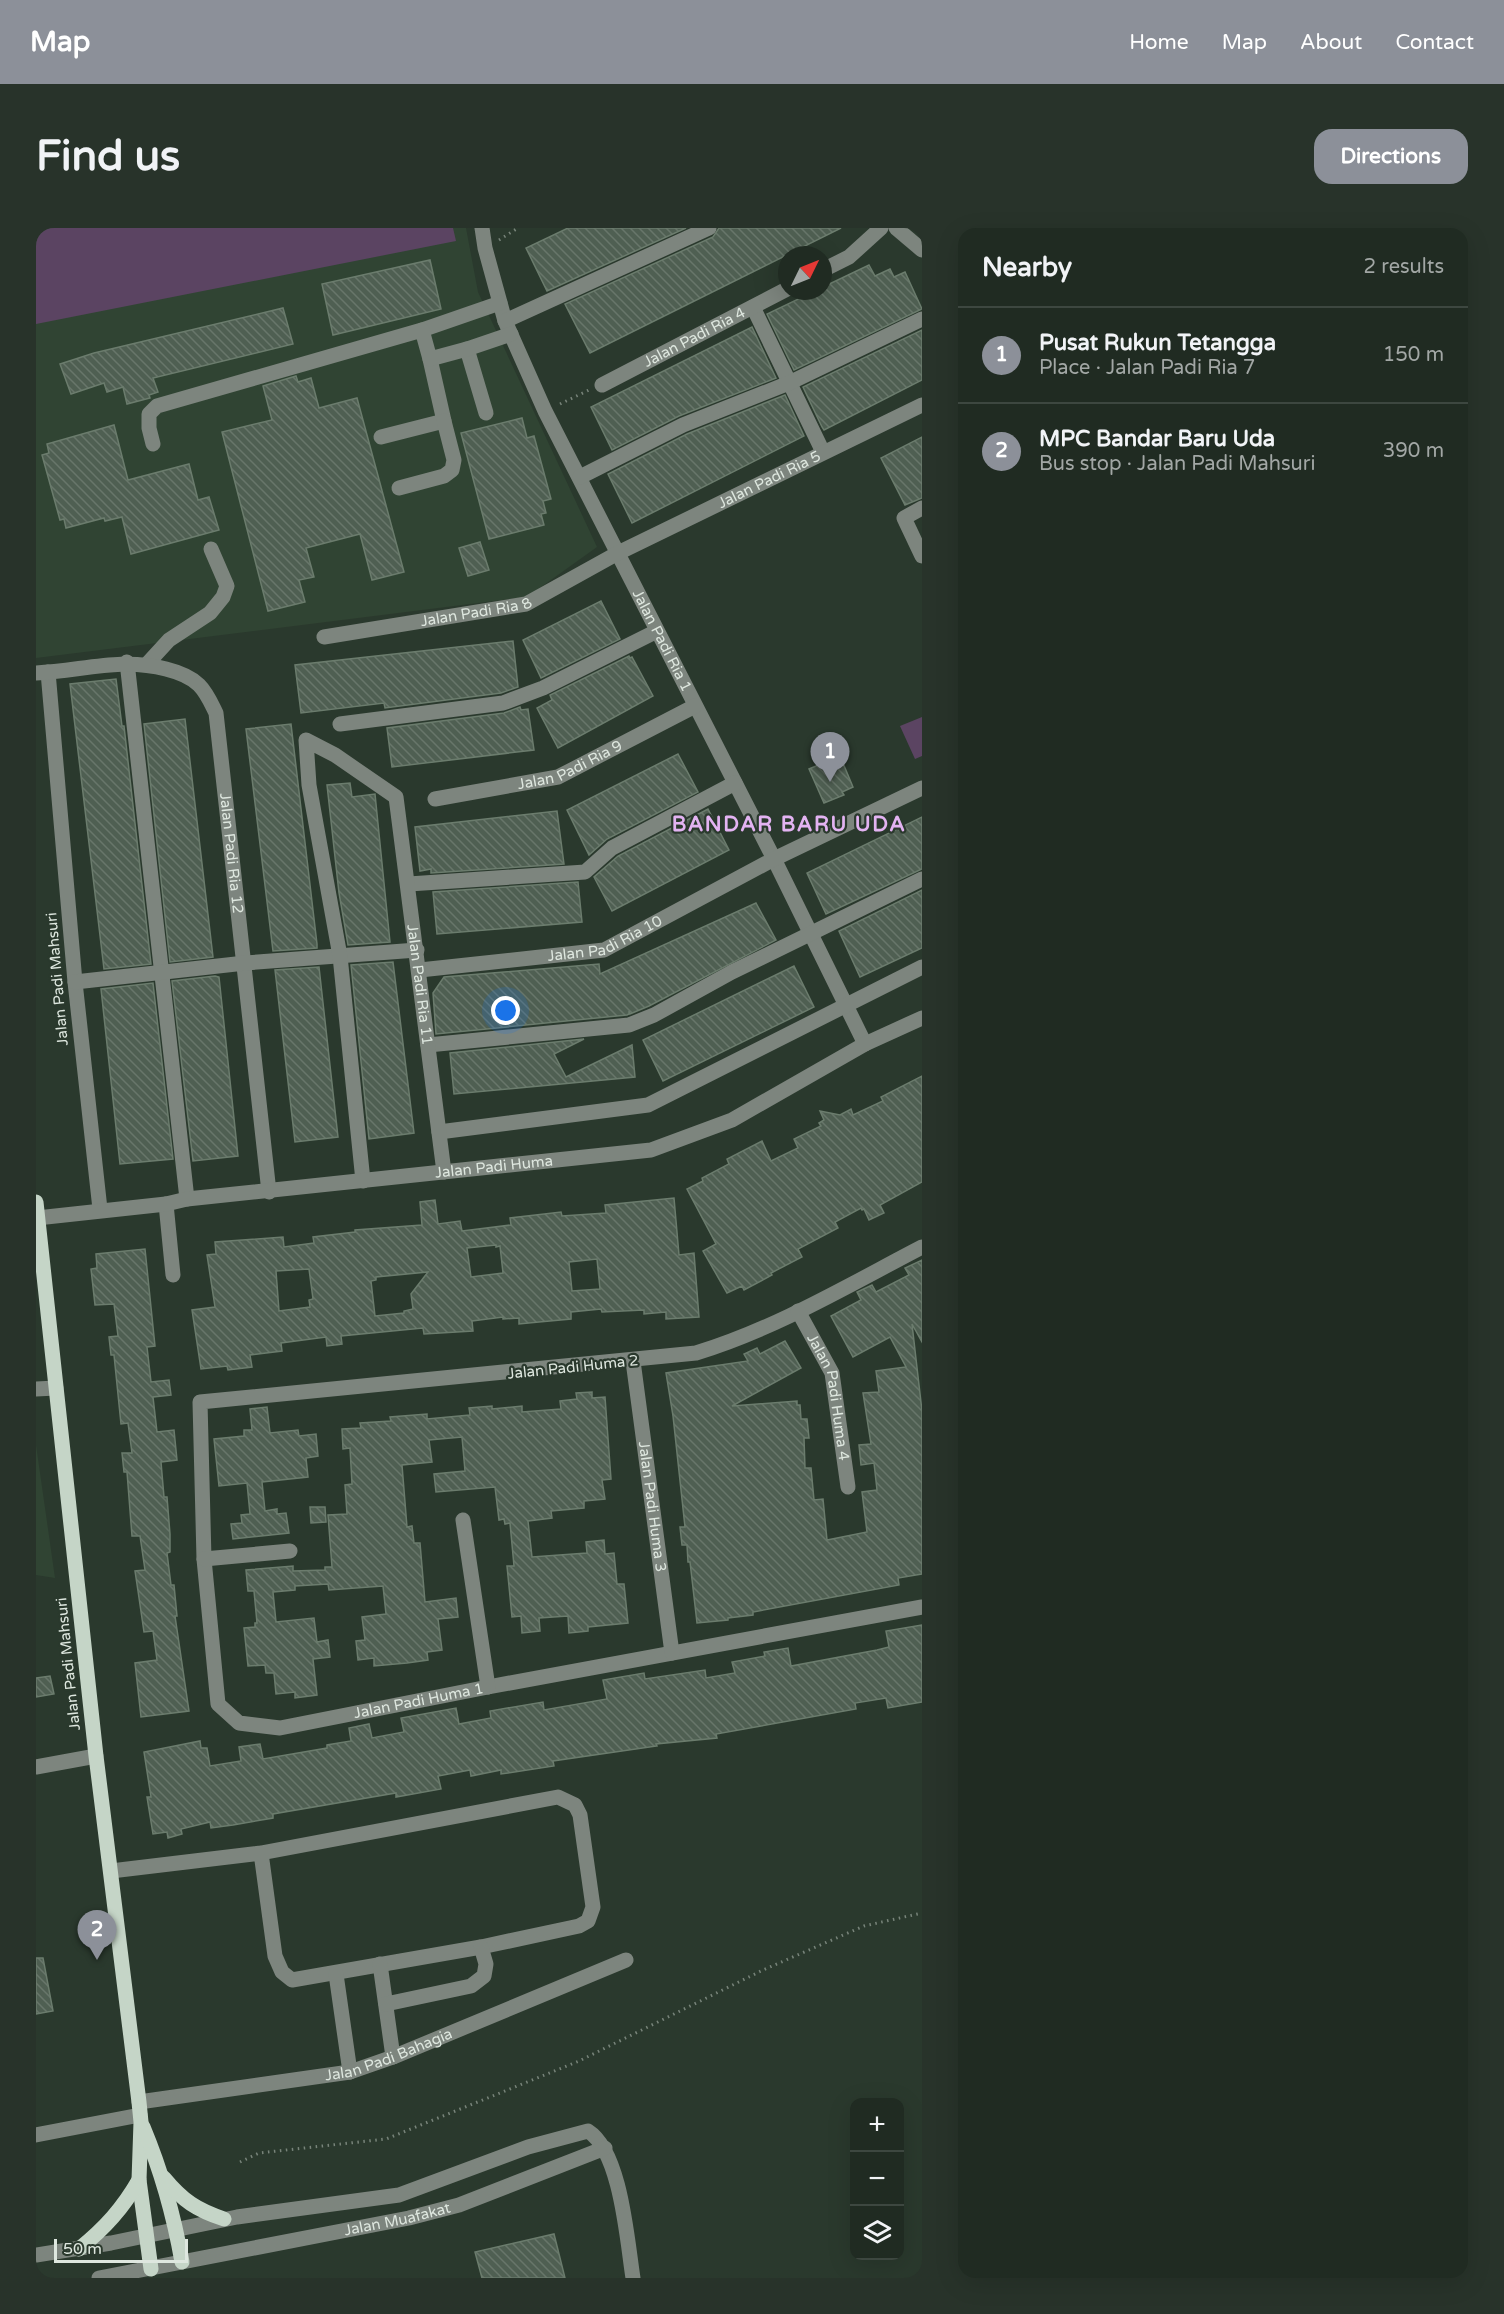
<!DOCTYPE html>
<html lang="en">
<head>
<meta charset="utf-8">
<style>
	:root { --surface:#202b22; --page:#28332a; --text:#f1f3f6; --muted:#a2a7a5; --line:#3d4740; --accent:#8c9099 }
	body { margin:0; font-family:"Varela Round",sans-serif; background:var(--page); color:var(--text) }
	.controls { position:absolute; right:18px; bottom:18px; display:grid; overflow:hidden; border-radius:12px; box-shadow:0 6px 24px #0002 }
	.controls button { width:54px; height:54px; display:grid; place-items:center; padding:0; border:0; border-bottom:2px solid var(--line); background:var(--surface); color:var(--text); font:30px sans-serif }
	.compass { position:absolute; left:742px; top:18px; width:54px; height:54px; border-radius:50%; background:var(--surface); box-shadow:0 6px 24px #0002; rotate:47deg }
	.scale { position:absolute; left:18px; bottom:15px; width:134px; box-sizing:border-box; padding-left:6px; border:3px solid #dee7df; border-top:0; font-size:16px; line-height:21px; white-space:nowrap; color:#dee7df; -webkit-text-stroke:4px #2a392d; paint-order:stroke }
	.you { position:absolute; left:470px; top:783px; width:21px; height:21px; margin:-15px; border:4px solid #fff; border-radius:50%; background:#1a73e8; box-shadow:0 0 0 9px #1a73e833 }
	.badge { display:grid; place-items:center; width:39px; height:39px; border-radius:50%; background:var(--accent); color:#fff; font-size:20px; font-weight:700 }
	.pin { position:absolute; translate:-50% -50px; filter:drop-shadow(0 2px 3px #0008) }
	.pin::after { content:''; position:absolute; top:32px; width:21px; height:18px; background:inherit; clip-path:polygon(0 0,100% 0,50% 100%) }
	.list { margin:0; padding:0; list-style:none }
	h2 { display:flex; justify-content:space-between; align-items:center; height:78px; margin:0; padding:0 24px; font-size:26px }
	h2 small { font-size:20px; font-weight:400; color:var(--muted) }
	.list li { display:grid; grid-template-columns:39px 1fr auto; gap:18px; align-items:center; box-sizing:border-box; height:96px; padding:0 24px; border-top:2px solid var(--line) }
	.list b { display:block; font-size:22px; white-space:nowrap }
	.list p { margin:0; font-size:20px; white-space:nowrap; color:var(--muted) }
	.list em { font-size:20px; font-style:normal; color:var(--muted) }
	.icon { flex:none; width:33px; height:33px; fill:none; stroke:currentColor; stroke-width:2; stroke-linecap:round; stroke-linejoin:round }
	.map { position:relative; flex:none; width:886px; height:2050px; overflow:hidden; border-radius:18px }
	header { display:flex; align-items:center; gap:36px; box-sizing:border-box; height:84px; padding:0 30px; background:var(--accent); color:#fff }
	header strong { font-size:28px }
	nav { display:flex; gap:33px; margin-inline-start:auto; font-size:21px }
	.intro { display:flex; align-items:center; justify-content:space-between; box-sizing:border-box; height:144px; padding:0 36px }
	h1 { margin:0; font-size:42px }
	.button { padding:15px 27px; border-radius:18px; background:var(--accent); color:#fff; font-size:21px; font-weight:700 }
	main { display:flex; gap:36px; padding:0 36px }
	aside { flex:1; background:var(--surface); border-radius:18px; box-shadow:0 6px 24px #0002 }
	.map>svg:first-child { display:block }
	.built { fill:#304433 }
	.pitch { fill:#5b4462 }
	.building { fill:url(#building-back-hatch); stroke:#6b7c6d; stroke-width:1.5; fill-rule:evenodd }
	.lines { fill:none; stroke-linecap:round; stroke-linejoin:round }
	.path { stroke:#78847a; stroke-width:3; stroke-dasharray:1.5 4.5; stroke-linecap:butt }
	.minor { stroke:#7d857e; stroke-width:15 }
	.major { stroke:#c5d5c7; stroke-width:15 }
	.labels { text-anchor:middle; stroke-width:4.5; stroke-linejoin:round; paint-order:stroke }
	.street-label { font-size:15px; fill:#dee7df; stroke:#2a392d }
	.district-label { font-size:21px; font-weight:bold; letter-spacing:1.5px; fill:#e3b3f2; stroke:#2a392d }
</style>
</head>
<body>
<header>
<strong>Map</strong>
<nav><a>Home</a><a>Map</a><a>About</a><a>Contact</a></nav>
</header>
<div class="intro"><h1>Find us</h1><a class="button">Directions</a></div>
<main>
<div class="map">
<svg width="886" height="2050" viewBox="0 0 886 2050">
	<defs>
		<pattern id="building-back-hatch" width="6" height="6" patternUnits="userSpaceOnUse" patternTransform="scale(1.5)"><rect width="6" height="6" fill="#4f5f52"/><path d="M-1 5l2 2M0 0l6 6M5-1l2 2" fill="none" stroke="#68766a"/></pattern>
	</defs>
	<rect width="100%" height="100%" fill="#2a392d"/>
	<g class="built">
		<path d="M0 0H430L442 64 561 319 491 369 0 430Z"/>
		<path d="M0 1217 19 1350 0 1347Z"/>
	</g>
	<g class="pitch">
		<path d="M0 0H417L420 13 0 96Z"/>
		<path d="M886 489V528L879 531 864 498Z"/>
	</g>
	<g class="building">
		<path d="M532 0H650L511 63 490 20Z"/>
		<path d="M683 0H805L554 125 529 76 677 9Z"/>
		<path d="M394 32 405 81 297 107 286 56Z"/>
		<path d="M833 37 839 48 854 41 858 49 869 44 886 81 758 142 731 86 779 63H787V59Z"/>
		<path d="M247 80 257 116 117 150 122 164 113 167 114 170 91 176 87 159 71 164 68 155 35 166 24 136 58 125Z"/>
		<path d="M716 99 740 150 643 188 576 222 555 179Z"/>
		<path d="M886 102V152L788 202 786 199 767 159Z"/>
		<path d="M260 148 262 154 275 150 283 180 321 170 368 344 336 352 324 306 270 320 278 349 263 352 269 374 232 383 186 204 236 192 227 158Z"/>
		<path d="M749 167 768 208 596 295 572 246 651 206Z"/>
		<path d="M486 190 491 210 498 208 515 271 507 273 510 285 505 286 508 297 453 311 425 205Z"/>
		<path d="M78 197 92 252 153 236 162 272 173 269 183 302 95 326 86 289 69 293 68 290 30 300 28 291 24 292 6 227 13 225 11 216Z"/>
		<path d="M886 209V270L869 277 845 230Z"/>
		<path d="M444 314 453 342 432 348 423 320Z"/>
		<path d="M565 373 584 411 505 450 487 412Z"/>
		<path d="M477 413 482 459 465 465 349 480 348 475 265 485 259 437Z"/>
		<path d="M593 428 594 430 596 429 617 468 522 520 501 480 516 472 514 467Z"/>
		<path d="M80 451 86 498H88L115 736 68 741 34 456Z"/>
		<path d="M484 479 485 482 492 481 498 522 356 539 351 500 468 485Z"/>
		<path d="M149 491 177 729 134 734 108 496Z"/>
		<path d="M255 496 281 716V720L237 723 210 501Z"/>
		<path d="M642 526 662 564 571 611 553 627 531 582Z"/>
		<path d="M804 528 817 559 806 564 808 567 788 575 773 541Z"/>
		<path d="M314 555 316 569 339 566 354 714 312 717 303 665 291 557Z"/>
		<path d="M672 581 693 622 576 683 558 649 582 628Z"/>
		<path d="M521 583 528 636 395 645V641L384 643 379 599Z"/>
		<path d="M886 589V641L790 686 771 645Z"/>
		<path d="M542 654 546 694 401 706 397 664Z"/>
		<path d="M886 662V720L824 749 803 703Z"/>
		<path d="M720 675 740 712 613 778 594 786 593 783V786L591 787 400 806 397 765 408 749 563 736 564 746Z"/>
		<path d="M357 734 378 905 333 911 315 737Z"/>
		<path d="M758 738 778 779 627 853 607 812Z"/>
		<path d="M283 739 302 909 259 914 239 742Z"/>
		<path d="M179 748 183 749 202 928 157 933 136 753Z"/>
		<path d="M117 755 137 931 84 936 65 761Z"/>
		<path d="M548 811 518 826 530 849 596 817 599 849 418 866 414 825Z"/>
		<path d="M886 848V954L844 977 848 985 833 992 828 981 826 982 825 980 799 994 802 1000 762 1021 766 1029 735 1045 736 1047 708 1062 706 1058 691 1065 667 1023 680 1016 651 961 667 953 666 950 693 936 691 931 726 913 735 933 762 920 758 911 785 898 783 895 788 892 784 883 804 887 815 881 817 887 847 873 845 869Z"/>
		<path d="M638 970 643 1027 658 1025 663 1089 630 1091V1084L608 1086V1082L566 1084 565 1081 535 1084V1091L503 1094 483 1096V1090L467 1091V1089L436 1093 437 1103 388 1106 387 1100 305 1108 306 1116 291 1118 290 1109 245 1115 246 1123 214 1127 216 1139 192 1142 191 1138 165 1141 156 1082 179 1079 171 1027 180 1026 179 1014 247 1009 248 1019 278 1015 277 1009 319 1004V1002L386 997 384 974 399 972 402 996 424 993 426 1003 475 997 474 990 525 984 526 988 570 985 569 977ZM460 1017V1019L464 1018 467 1045 435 1049 431 1020ZM561 1031 564 1061 536 1063 533 1034ZM273 1041 277 1071 273 1072 274 1079 243 1083 240 1043ZM392 1044 375 1066 377 1081 368 1083V1085L339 1088 335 1053 340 1052V1049Z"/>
		<path d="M109 1021 119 1118 111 1119 115 1154 133 1152 135 1167 117 1169 121 1204 138 1202 141 1232 125 1234 128 1269H131L134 1306V1324L131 1325 135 1357H138L141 1388H139L153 1483 105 1489 99 1435 121 1432 117 1403 108 1404 102 1363 99 1343 109 1342 104 1308H96L91 1244H88L86 1225H96L92 1195 85 1196 78 1127H75L73 1109 82 1108 78 1076 59 1077 55 1041 61 1040 60 1026Z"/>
		<path d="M886 1032V1114L876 1096 886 1183V1346L862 1350 863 1357 717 1384V1387L692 1390V1392L661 1395 654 1334H652L651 1317H646L644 1299H649L637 1188 630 1145 712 1133 708 1126 721 1120 724 1126 749 1113 765 1140 696 1178 761 1173V1177H764L765 1191H771L773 1210H768L769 1240H775L778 1272 787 1271 791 1312 831 1304 826 1264 841 1262 838 1235 825 1237 823 1217 835 1216 827 1165 843 1164 840 1143 870 1139 854 1109 817 1129 795 1088 825 1072 821 1064 836 1057 840 1064 873 1047 869 1040Z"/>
		<path d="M556 1164V1170L569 1169 575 1251 566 1252 569 1271 548 1273V1280L515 1283 516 1290 492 1293 496 1329 551 1325 550 1314 568 1312 569 1326 578 1325 581 1356H588L592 1395 552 1399V1403L533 1405 532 1388 503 1390 504 1403 486 1405 485 1388 476 1389 471 1338H478L474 1295 469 1296 468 1291 463 1292 459 1259 400 1264 398 1246 429 1243 426 1209 393 1212 396 1234 366 1237 371 1299 376 1298 378 1315H384L389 1374 420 1370 422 1389 402 1391 406 1422 391 1424 392 1432 371 1435 338 1438V1430L322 1432 320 1413 329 1412 326 1389 350 1386 347 1358 293 1362 292 1356 259 1358V1362L237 1364 240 1394 278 1390 281 1414 292 1412 294 1429 277 1431 281 1467 259 1470V1464L240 1466 238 1445H230L229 1437 212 1438 208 1400 219 1399V1395H221L218 1363H212L210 1342 257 1338V1343L289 1342V1339H296L292 1287 311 1286 309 1257 316 1256 314 1220 307 1221 306 1201 325 1200 324 1195 355 1193 354 1189 391 1186V1191L434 1187 433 1180 456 1178V1181L486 1178V1184L525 1181 524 1173 541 1171 540 1165Z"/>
		<path d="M231 1179 234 1205 262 1202 263 1208 280 1206 282 1228 270 1230 272 1249 226 1254 229 1283 241 1281V1286L250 1285 253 1305 197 1311 195 1296 206 1295 205 1287 214 1286 211 1255 183 1258 178 1211 208 1208V1202H216L214 1181Z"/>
		<path d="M274 1279H289L290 1294 275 1295Z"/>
		<path d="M886 1397V1474L852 1480 850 1470 819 1475 820 1481 680 1506 681 1510 620 1516 621 1518 517 1533 518 1538 465 1546V1542L435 1548 434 1542 402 1548 405 1561 360 1569V1565L237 1586V1590L197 1597 175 1600 174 1594 145 1601 146 1606 132 1610 131 1604 117 1606 111 1569H115L108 1524 164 1513 165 1520H171L174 1538 205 1533 203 1519 224 1516 227 1531 291 1520V1517L315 1513 313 1500 333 1496 336 1510 368 1504 365 1490 420 1480 423 1496 455 1490 454 1483 507 1474 508 1482 571 1471 567 1452 608 1445 609 1451 669 1442 670 1450 699 1445 696 1434 729 1428 728 1424 752 1420 755 1438 841 1422 853 1419 850 1403Z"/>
		<path d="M14 1448 18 1466 0 1469V1450Z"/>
		<path d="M0 1730H7L17 1783 0 1786Z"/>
		<path d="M518 2006 529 2050H446L439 2024Z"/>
	</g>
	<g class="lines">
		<g class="path">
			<path d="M463 12 482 0"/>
			<path d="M524 176 553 162"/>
			<path d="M204 1934 223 1925 350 1911 543 1833 727 1742 828 1698 886 1685"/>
		</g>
		<g class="minor">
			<path id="s1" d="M446 0 449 20 469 93 509 183 738 631 829 816"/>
			<path d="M860 0 886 22"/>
			<path d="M787 42 813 29 845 0"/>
			<path d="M717 79 787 224"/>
			<path d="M469 93 673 0"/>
			<path d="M386 102 464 75"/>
			<path d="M431 121 450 185"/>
			<path id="s2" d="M566 157 751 61"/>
			<path d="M345 209 408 193 394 131"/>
			<path d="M117 216 113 200V186L121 178 386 102 394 131 431 121 475 106"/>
			<path d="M544 249 647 197 753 155 886 91"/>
			<path d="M363 260 408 248 416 242 418 232 408 193"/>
			<path d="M886 280 868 290 886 328"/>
			<path id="s3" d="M288 409 490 376 582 325 886 177"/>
			<path d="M91 434 151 971"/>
			<path d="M111 436 133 412 174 385 187 369 191 358 175 321"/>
			<path d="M12 444 39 754 64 981"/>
			<path id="s4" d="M0 445C46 443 84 429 130 441 142 444 154 448 163 457 171 465 175 475 180 485L233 964"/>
			<path d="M304 496 467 475 507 460 621 403"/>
			<path id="s5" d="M399 571 522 549 659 478"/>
			<path d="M373 656 549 644 576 620 699 555"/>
			<path id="s6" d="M384 742 568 722 738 631 886 560"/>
			<path d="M39 754 209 735 381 722"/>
			<path d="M392 817 593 797 618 787 696 744 886 651"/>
			<path d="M403 904 612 877 886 739"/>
			<path id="s7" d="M327 953 304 728 273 557 270 512 299 527 360 569 408 944"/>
			<path d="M130 976 137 1047"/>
			<path id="s8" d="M1 990 130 976 151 971 615 922 696 892 829 816 886 790"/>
			<path id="s9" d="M886 1019C813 1057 739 1101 660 1125L164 1174 168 1331 182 1476 203 1495 244 1500 452 1459 886 1379"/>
			<path id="s10" d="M762 1083 796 1145 812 1259"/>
			<path id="s11" d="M597 1133 636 1425"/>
			<path d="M0 1161 20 1160"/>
			<path d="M427 1292 452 1459"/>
			<path d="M168 1331 254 1323"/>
			<path d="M0 1539 60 1528"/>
			<path d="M75 1643 225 1625 522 1569 539 1577 544 1587 557 1679 552 1693 543 1698 445 1719 256 1752 246 1744 239 1728 225 1625"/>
			<path d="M344 1736 357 1829"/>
			<path d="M300 1746 314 1844"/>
			<path d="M350 1776 435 1758 448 1748 450 1736 445 1719"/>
			<path id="s12" d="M103 1874 314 1844 357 1829 590 1732"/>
			<path d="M0 1907 104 1887"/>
			<path d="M0 2027 75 2015 201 1989 363 1967 492 1919 552 1903C585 1924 591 2012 597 2050"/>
			<path id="s13" d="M63 2050 373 1990 423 1977 569 1920"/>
		</g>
		<g class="major">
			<path d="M0 974 60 1528 103 1874 105 1894 103 1952 115 2041"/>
			<path d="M107 1899C125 1942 138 1988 146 2034"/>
			<path d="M128 1950C147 1973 161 1982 188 1991"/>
			<path d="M43 2021C69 2000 87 1980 103 1952"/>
		</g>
	</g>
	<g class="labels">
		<g class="street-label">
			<text dy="5" stroke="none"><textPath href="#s2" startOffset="104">Jalan Padi Ria 4</textPath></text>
			<text dy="5" stroke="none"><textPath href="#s3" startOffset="478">Jalan Padi Ria 5</textPath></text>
			<text dy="5" stroke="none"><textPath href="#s3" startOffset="154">Jalan Padi Ria 8</textPath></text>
			<text dy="5" stroke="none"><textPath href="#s1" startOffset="452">Jalan Padi Ria 1</textPath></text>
			<text dy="5" stroke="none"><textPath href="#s5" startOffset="140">Jalan Padi Ria 9</textPath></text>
			<text dy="5" stroke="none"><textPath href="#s4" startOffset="342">Jalan Padi Ria 12</textPath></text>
			<text dy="5" stroke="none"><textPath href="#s6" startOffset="189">Jalan Padi Ria 10</textPath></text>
			<text transform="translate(21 751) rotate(-95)" y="5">Jalan Padi Mahsuri</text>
			<text dy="5" stroke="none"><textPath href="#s7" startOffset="741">Jalan Padi Ria 11</textPath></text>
			<text dy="5" stroke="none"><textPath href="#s8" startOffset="460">Jalan Padi Huma</textPath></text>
			<text transform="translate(537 1139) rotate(-6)" y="5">Jalan Padi Huma 2</text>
			<text dy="5" stroke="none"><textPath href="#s10" startOffset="93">Jalan Padi Huma 4</textPath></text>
			<text dy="5" stroke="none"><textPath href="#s11" startOffset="147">Jalan Padi Huma 3</textPath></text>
			<text transform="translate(32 1436) rotate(-96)" y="5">Jalan Padi Mahsuri</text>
			<text dy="5" stroke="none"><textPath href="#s9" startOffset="1262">Jalan Padi Huma 1</textPath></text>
			<text dy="5" stroke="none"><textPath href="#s12" startOffset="255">Jalan Padi Bahagia</textPath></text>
			<text dy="5" stroke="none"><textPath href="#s13" startOffset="304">Jalan Muafakat</textPath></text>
		</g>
		<g class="district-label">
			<text x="753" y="603">BANDAR BARU UDA</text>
		</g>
	</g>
</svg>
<div class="controls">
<button>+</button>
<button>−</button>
<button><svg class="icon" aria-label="layers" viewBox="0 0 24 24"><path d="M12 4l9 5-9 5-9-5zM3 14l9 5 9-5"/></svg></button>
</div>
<svg class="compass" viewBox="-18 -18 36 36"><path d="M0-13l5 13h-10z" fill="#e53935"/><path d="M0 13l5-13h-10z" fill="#a2a7a5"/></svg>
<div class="scale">50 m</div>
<div class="you"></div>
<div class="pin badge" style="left:794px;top:554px">1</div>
<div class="pin badge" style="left:61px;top:1732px">2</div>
</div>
<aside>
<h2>Nearby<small>2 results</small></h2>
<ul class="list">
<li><span class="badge">1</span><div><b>Pusat Rukun Tetangga</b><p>Place · Jalan Padi Ria 7</p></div><em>150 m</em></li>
<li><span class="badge">2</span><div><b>MPC Bandar Baru Uda</b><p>Bus stop · Jalan Padi Mahsuri</p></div><em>390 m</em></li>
</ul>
</aside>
</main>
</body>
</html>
